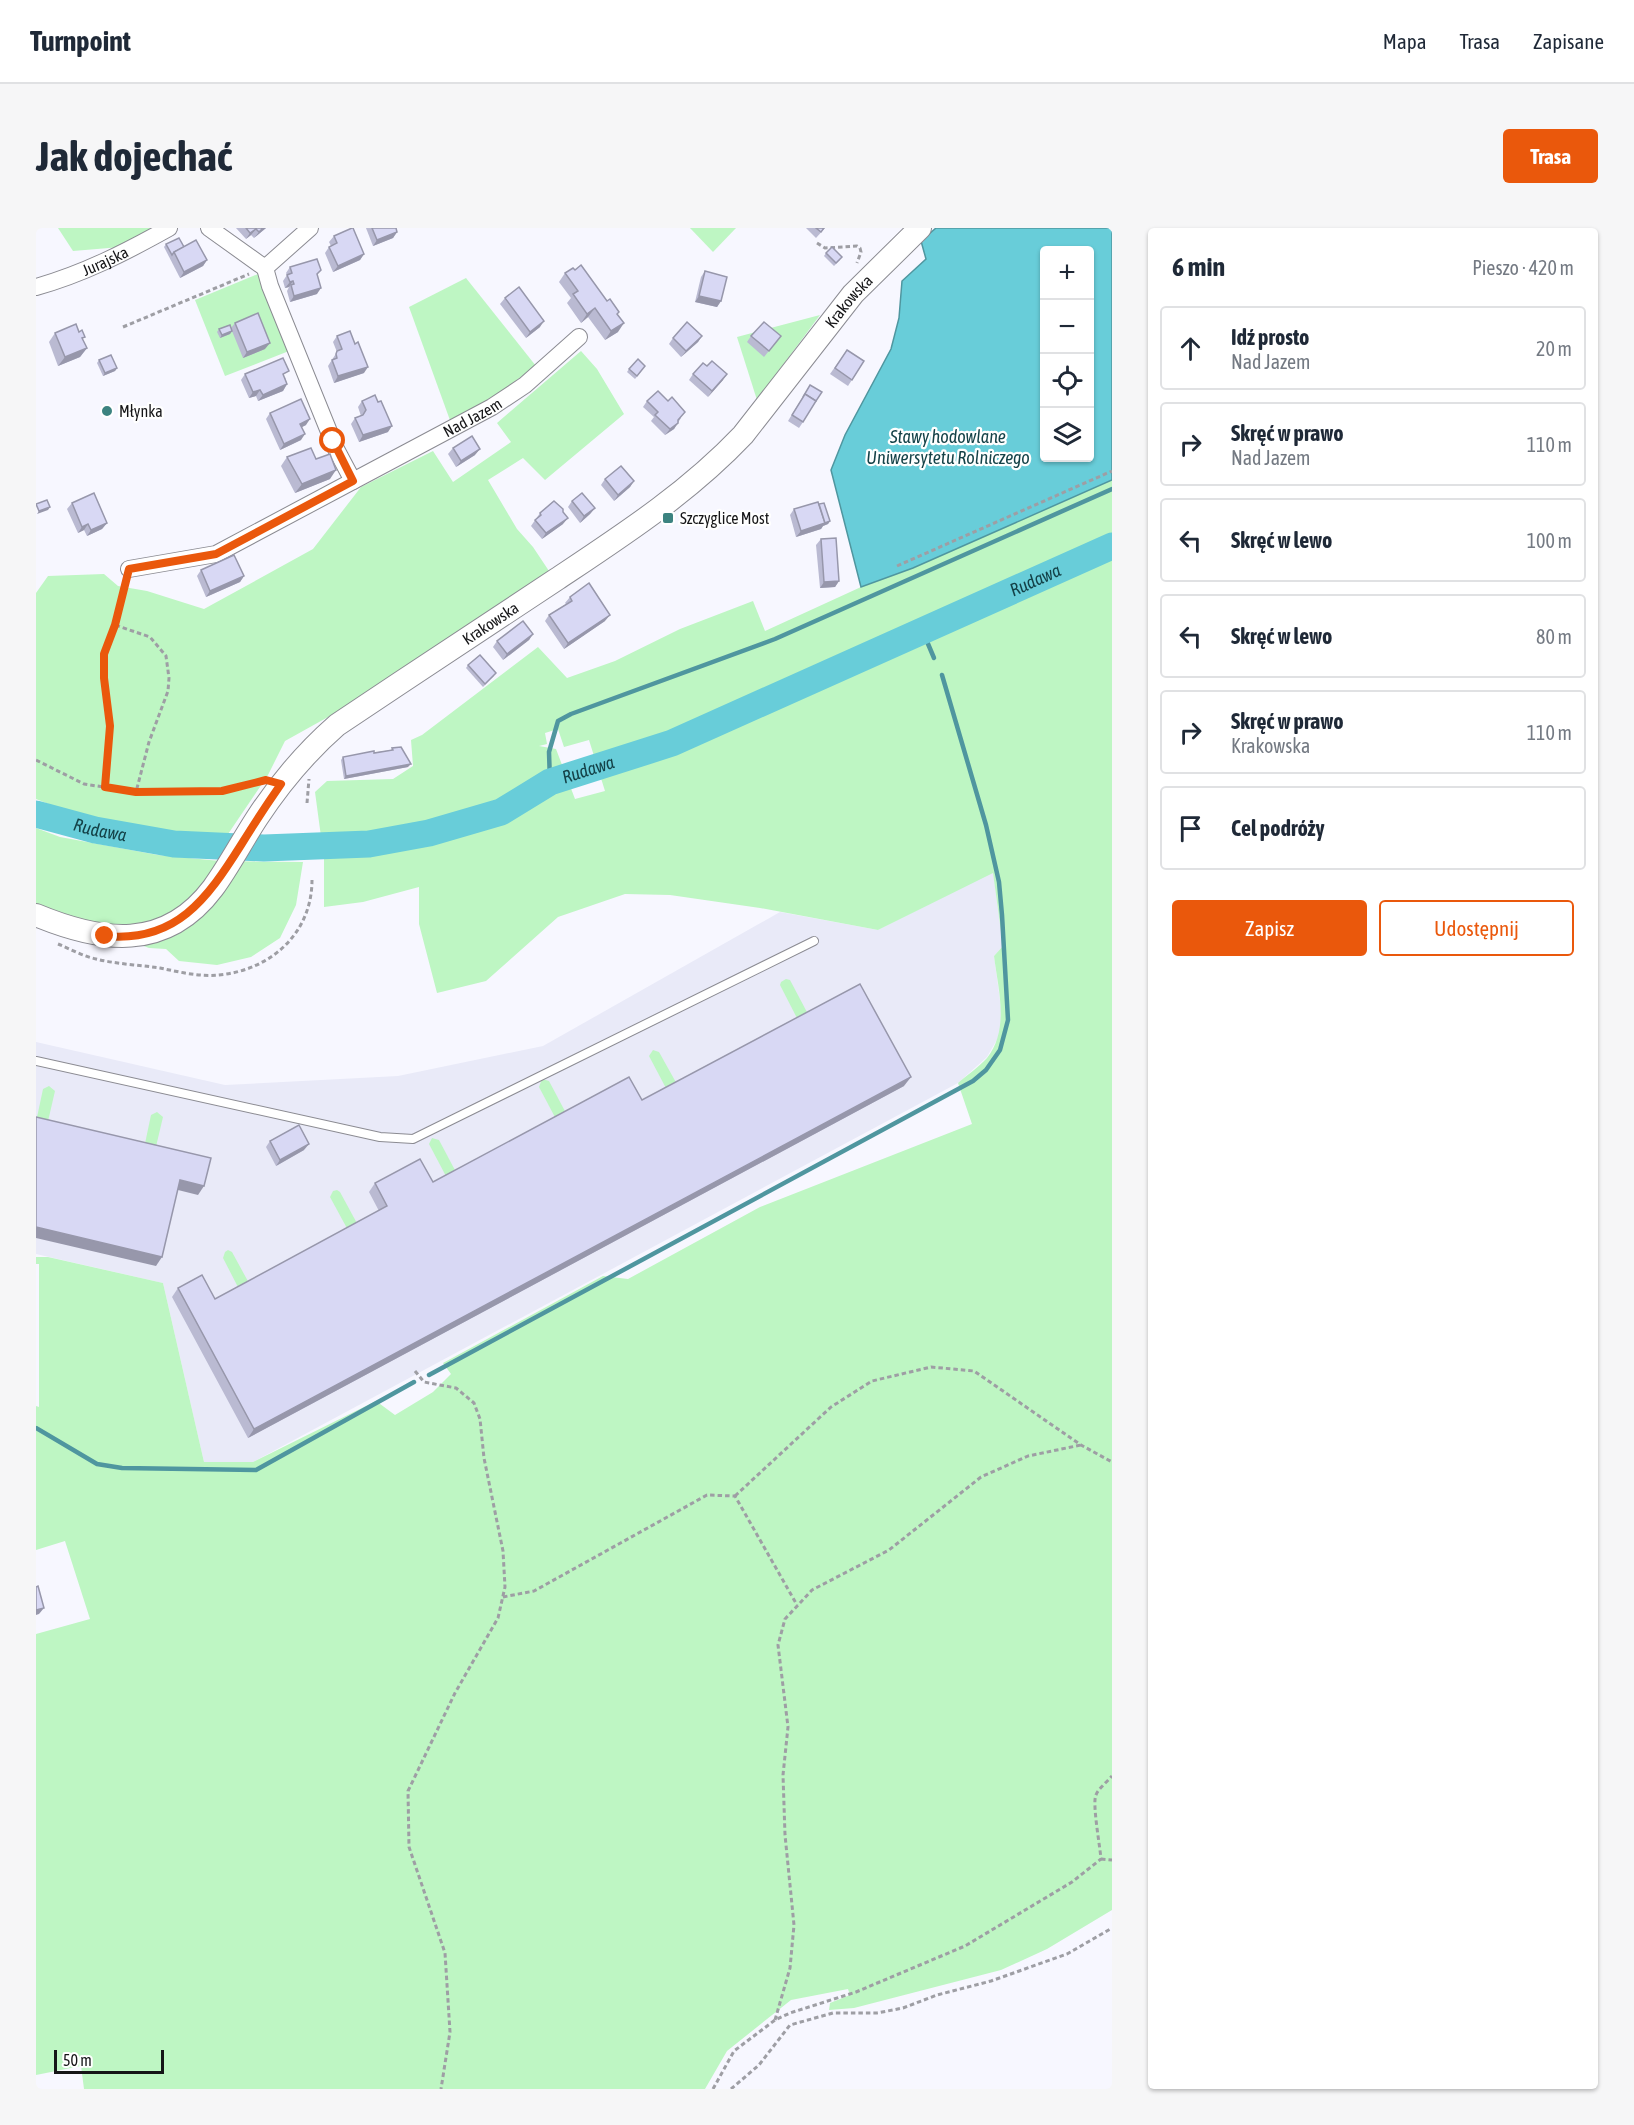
<!DOCTYPE html>
<html lang="pl">
<head>
<meta charset="utf-8">
<style>
	:root { --surface:#fff; --page:#f6f6f7; --text:#1f2937; --muted:#747a83; --line:#e0e1e3; --accent:#ea580c }
	body { margin:0; font-family:"Asap Condensed",sans-serif; background:var(--page); color:var(--text) }
	.controls { position:absolute; right:18px; top:18px; display:grid; overflow:hidden; border-radius:6px; box-shadow:0 2px 4px #0004 }
	.controls button { width:54px; height:54px; display:grid; place-items:center; padding:0; border:0; border-bottom:2px solid var(--line); background:var(--surface); color:var(--text); font:30px sans-serif }
	.scale { position:absolute; left:18px; bottom:15px; width:110px; box-sizing:border-box; padding-left:6px; border:3px solid #151517; border-top:0; font-size:16px; line-height:21px; white-space:nowrap; color:#151517; -webkit-text-stroke:4px #fff; paint-order:stroke }
	.stop { position:absolute; width:18px; height:18px; margin:-14px; border:4px solid #ea580c; border-radius:50%; background:#fff }
	.stop.end { background:#ea580c; border-color:#fff; box-shadow:0 2px 6px #0008 }
	.list { margin:0; padding:0; list-style:none }
	h2 { display:flex; justify-content:space-between; align-items:center; height:78px; margin:0; padding:0 24px; font-size:26px }
	h2 small { font-size:20px; font-weight:400; color:var(--muted) }
	.list li { display:grid; grid-template-columns:39px 1fr auto; gap:18px; align-items:center; box-sizing:border-box; height:84px; margin:0 12px 12px; padding:0 12px; border:2px solid var(--line); border-radius:6px }
	.list b { display:block; font-size:22px; white-space:nowrap }
	.list p { margin:0; font-size:20px; white-space:nowrap; color:var(--muted) }
	.list em { font-size:20px; font-style:normal; color:var(--muted) }
	.actions { display:flex; gap:12px; padding:18px 24px }
	.actions a { flex:1; padding:14px 0; border:2px solid var(--accent); border-radius:6px; text-align:center; font-size:21px; color:var(--accent) }
	.actions .main { background:var(--accent); color:#fff }
	.icon { flex:none; width:33px; height:33px; fill:none; stroke:currentColor; stroke-width:2; stroke-linecap:round; stroke-linejoin:round }
	.map { position:relative; flex:none; width:1076px; height:1861px; overflow:hidden; border-radius:6px }
	header { display:flex; align-items:center; gap:36px; box-sizing:border-box; height:84px; padding:0 30px; background:var(--surface); border-bottom:2px solid var(--line) }
	header strong { font-size:28px }
	nav { display:flex; gap:33px; margin-inline-start:auto; font-size:21px }
	.intro { display:flex; align-items:center; justify-content:space-between; box-sizing:border-box; height:144px; padding:0 36px }
	h1 { margin:0; font-size:42px }
	.button { padding:15px 27px; border-radius:6px; background:var(--accent); color:#fff; font-size:21px; font-weight:700 }
	main { display:flex; gap:36px; padding:0 36px }
	aside { flex:1; background:var(--surface); border-radius:6px; box-shadow:0 2px 4px #0004 }
	.map>svg:first-child { display:block }
	.built { fill:#e9eaf8 }
	.green { fill:#bef6c3; fill-rule:evenodd }
	.water { fill:#68cdd9; stroke:#4f969f; stroke-width:1.5; fill-rule:evenodd }
	.lines { fill:none; stroke-linecap:round; stroke-linejoin:round }
	.stream { stroke:#4f969f; stroke-width:4.5 }
	.river { stroke:#68cdd9; stroke-width:27 }
	.lane-casing { stroke:#8b8b92; stroke-width:10 }
	.street-casing { stroke:#8b8b92; stroke-width:18 }
	.secondary-casing { stroke:#8b8b92; stroke-width:24 }
	.path { stroke:#9e9ea4; stroke-width:3; stroke-dasharray:4.5 3; stroke-linecap:butt }
	.lane { stroke:#fff; stroke-width:8 }
	.street { stroke:#fff; stroke-width:16 }
	.secondary { stroke:#fff; stroke-width:22 }
	.wall { fill:#babad2 }
	.shaded-wall { fill:#9797ab }
	.building { fill:#d8d8f4; stroke:#9797ab; stroke-width:1.5 }
	.route { stroke:#ea580c; stroke-width:8 }
	.poi-dot { fill:#3c8380; stroke:#fff; stroke-width:2 }
	.labels { text-anchor:middle; stroke-width:4.5; stroke-linejoin:round; paint-order:stroke }
	.street-label { font-size:16px; fill:#151517; stroke:#fff }
	.poi-label { font-size:16px; fill:#151517; stroke:#fff; text-anchor:start }
	.water-label { font-size:18px; font-style:italic; fill:#144248; stroke:#fff }
</style>
</head>
<body>
<header>
<strong>Turnpoint</strong>
<nav><a>Mapa</a><a>Trasa</a><a>Zapisane</a></nav>
</header>
<div class="intro"><h1>Jak dojechać</h1><a class="button">Trasa</a></div>
<main>
<div class="map">
<svg width="1076" height="1861" viewBox="0 0 1076 1861">
	<rect width="100%" height="100%" fill="#f7f7ff"/>
	<path class="built" d="M957 644 967 718 958 728 966 787 963 808 951 829 922 855 217 1234H168L127 1055 0 1026V814L189 857 362 848 507 818 744 684 842 702Z"/>
	<g class="green">
		<path d="M22 0H116L85 19 37 23Z"/>
		<path d="M654 0H700L677 24Z"/>
		<path d="M222 46 253 123 189 148 159 72Z"/>
		<path d="M430 50 500 138 470 160 415 195 373 79Z"/>
		<path d="M784 87 721 172 701 109Z"/>
		<path d="M545 123 561 141 588 186 509 252 487 230 452 252 481 301 497 319 513 343 458 383 310 479 249 513 232 547 188 612 117 604 48 590 0 571V365L12 348 68 346 82 358 111 363 168 381 277 321 325 259 397 223 417 254 475 214 461 195Z"/>
		<path d="M1076 252V1682L1011 1721 965 1742 818 1780 793 1782 794 1775 814 1767 812 1761 755 1772 691 1823 669 1861H48L45 1838 0 1847V1406L54 1391 29 1313 0 1322V1178L3 1179V1036H0V1029H12L127 1055 168 1234H217L340 1173 359 1187 397 1164 415 1146 407 1135 567 1048 592 1051 724 979 936 896 922 855C931 847 943 839 951 830 974 801 962 761 958 728L967 718 957 645 842 702 724 680 634 667 589 666 522 689 450 753 401 765 383 696V659L327 674 288 679V631L279 564 291 553 357 551 377 538 375 512 386 507 502 419 531 450 579 433 644 401 717 373 729 403 825 359 877 340ZM522 501 528 519 553 512 569 563 539 571 520 521 503 518 511 516 509 505Z"/>
		<path d="M0 600 24 609 122 627 184 633 267 634 260 677 244 710 215 729 181 737 143 733 130 721 113 720 0 678Z"/>
		<path d="M750 751 754 752 773 788 763 794 744 757 745 754Z"/>
		<path d="M617 822 623 824 642 858 632 864 613 828Z"/>
		<path d="M506 851 513 853 531 887 521 893 503 859Z"/>
		<path d="M13 858 19 863 10 902 0 894 7 861Z"/>
		<path d="M121 884 127 889 118 927 107 925 115 887Z"/>
		<path d="M396 910 403 912 421 946 412 952 393 916Z"/>
		<path d="M301 962 304 964 323 999 313 1004 294 969 297 963Z"/>
		<path d="M192 1022 196 1024 214 1057 204 1063 187 1030 189 1024Z"/>
	</g>
	<path class="water" d="M900 0H1076V252L877 340 825 359 795 242 809 207 855 121 863 90 866 53 890 31 885 13ZM1008 22H1054V230H1008Z"/>
	<g class="lines">
		<g class="stream">
			<path d="M887 404 898 430"/>
			<path d="M514 554 513 524 522 493 535 486 739 411 1076 261"/>
			<path d="M393 1147 937 853 950 842 964 822 972 792 966 687 963 654 950 597 906 447"/>
			<path d="M0 1200 61 1236 86 1240 220 1242 378 1154"/>
		</g>
		<path class="river" id="s1" d="M0 586 59 602 138 616 228 620 333 616 393 605 465 584 514 554 636 515 1076 318"/>
		<g class="lane-casing">
			<path id="lane" d="M0 833 344 909 377 911 778 713"/>
		</g>
		<g class="street-casing">
			<g id="street">
				<path d="M173 0 229 40 274 0"/>
				<path id="s2" d="M229 40 234 58 300 221 317 253 456 179 489 157 543 109"/>
				<path id="s3" d="M0 59C47 46 90 24 133 0"/>
				<path d="M93 341 180 326 317 253"/>
			</g>
		</g>
		<g class="secondary-casing">
			<g id="secondary">
				<path id="s4" d="M0 687C65 714 129 724 177 660 193 638 206 613 221 590 244 555 269 525 301 497 374 448 447 400 521 351 587 307 652 265 707 207L817 66 884 0"/>
			</g>
		</g>
		<g class="path">
			<path d="M781 15 789 20 821 18 824 20 825 24 821 35"/>
			<path d="M87 99 213 46"/>
			<path d="M861 338 1076 243"/>
			<path d="M90 354 79 397 114 409 130 428 133 450 132 463 113 514 100 564"/>
			<path d="M0 532 48 556 100 564 186 563 223 554"/>
			<path d="M69 559 74 498 68 449V426L79 397"/>
			<path d="M271 575 273 551"/>
			<path d="M22 716C34 721 47 728 60 731 80 736 103 737 124 740 143 744 164 749 183 747 235 742 276 705 276 652"/>
			<path d="M379 1143 388 1154 420 1160 438 1175 444 1191 448 1230 467 1323 469 1359 462 1390 419 1465 372 1563 373 1619 409 1725 414 1804 405 1861"/>
			<path d="M699 1268 795 1179 836 1153 895 1139 938 1143 1045 1217 1076 1234"/>
			<path d="M467 1369 498 1363 671 1267 699 1268 761 1377"/>
			<path d="M1065 1631 1076 1632"/>
			<path d="M739 1792 754 1740 758 1697 749 1607 747 1547 752 1499 742 1417 749 1391 776 1362 853 1322 945 1249 992 1228 1045 1217"/>
			<path d="M677 1861 698 1823 739 1792 754 1785 820 1764 929 1718 1036 1654 1065 1631C1064 1618 1056 1575 1060 1567 1062 1561 1071 1554 1076 1548"/>
			<path d="M695 1861 723 1837 754 1797 797 1785H841L867 1780 901 1767 955 1753 1031 1726 1076 1700"/>
		</g>
		<use href="#lane" class="lane"/>
		<use href="#street" class="street"/>
		<use href="#secondary" class="secondary"/>
	</g>
	<g class="wall">
		<path d="M200 0H230L218 10 215 7 210 11Z"/>
		<path d="M330 0H360L361 4 357 10 337 18Z"/>
		<path d="M770 0H789L780 10Z"/>
		<path d="M298 8 328 26 324 32 297 44 289 25 293 19 295 18 293 14Z"/>
		<path d="M130 16 148 19 171 32 167 38 144 50 128 19Z"/>
		<path d="M790 25 804 32 798 38 788 28Z"/>
		<path d="M254 39 285 42 281 46V66L254 74 251 63 253 59 249 60 247 53 251 47 250 45Z"/>
		<path d="M669 43 685 73 681 79 659 74 665 49Z"/>
		<path d="M529 45 571 73 583 84 581 86 582 104 569 112 552 89 545 95 531 75 535 70 523 54Z"/>
		<path d="M469 70 504 99 490 110 464 76Z"/>
		<path d="M199 95 229 121 207 130 196 103 194 106 184 110 181 104 183 101 195 100Z"/>
		<path d="M19 105 47 112 51 120 44 129 22 138 13 114Z"/>
		<path d="M301 108 328 145 298 155 292 138 301 124 297 114Z"/>
		<path d="M666 108 662 114 645 129 633 116 637 110Z"/>
		<path d="M715 108H745L728 129 711 114Z"/>
		<path d="M811 122 828 133 812 158 794 146Z"/>
		<path d="M63 132 81 140 79 143 67 148 61 135Z"/>
		<path d="M593 141H607L599 151 591 144Z"/>
		<path d="M209 146 249 149 251 156 247 163 222 173 220 168 213 170 205 152Z"/>
		<path d="M657 146 687 152 672 169 653 152Z"/>
		<path d="M774 157 767 194 763 200 752 193Z"/>
		<path d="M326 173 352 204 323 214 315 196 319 190 325 188 322 179Z"/>
		<path d="M611 173 645 190 638 201 629 207 615 193 618 189 607 179Z"/>
		<path d="M234 185 270 197 266 199 265 212 244 222 230 191Z"/>
		<path d="M417 220 439 227 420 239 412 226Z"/>
		<path d="M251 229 280 231 294 251 259 265 245 238Z"/>
		<path d="M569 251 598 253 594 259 578 273 565 257Z"/>
		<path d="M536 273 559 280 554 286 544 295 532 279Z"/>
		<path d="M36 275 71 295 66 301 51 308 48 302 42 305 31 281Z"/>
		<path d="M783 276 794 293 792 296 787 298 785 301 760 309 754 287 758 281Z"/>
		<path d="M527 284V296L506 311 495 298 504 285Z"/>
		<path d="M785 311 803 353 799 359 784 360 780 317Z"/>
		<path d="M165 342 208 348 204 354 170 369 161 348Z"/>
		<path d="M534 369 569 393 528 421 509 393 513 387 530 376 529 375Z"/>
		<path d="M497 406 493 412 467 432 457 419 461 413Z"/>
		<path d="M432 437 458 448 447 459 430 440Z"/>
		<path d="M356 520 372 539 308 551 305 532 307 529 355 522Z"/>
		<path d="M868 858 212 1210 136 1069 142 1060 179 1071 343 983 333 964 339 955 397 954 606 872Z"/>
		<path d="M234 913 268 922 240 938 230 919Z"/>
	</g>
	<g class="shaded-wall">
		<path d="M227 0H230L218 10 223 4Z"/>
		<path d="M220 1 215 7 210 11 214 5Z"/>
		<path d="M361 4 357 10 337 18 341 12Z"/>
		<path d="M328 26 324 32 297 44 302 38Z"/>
		<path d="M171 32 167 38 144 50 148 44Z"/>
		<path d="M257 53 253 59 249 60 254 54Z"/>
		<path d="M285 60 281 66 254 74 258 68Z"/>
		<path d="M663 68 685 73 681 79 659 74Z"/>
		<path d="M559 80 552 89 545 95 551 86Z"/>
		<path d="M508 93 504 99 490 110 494 104Z"/>
		<path d="M588 95 582 104 569 112 575 103Z"/>
		<path d="M196 103 194 106 184 110 186 107Z"/>
		<path d="M666 108 662 114 645 129 650 123Z"/>
		<path d="M234 115 229 121 207 130 211 124Z"/>
		<path d="M51 120 44 129 22 138 29 129Z"/>
		<path d="M332 139 328 145 298 155 302 148Z"/>
		<path d="M81 140 79 143 67 148 69 145Z"/>
		<path d="M691 146 687 152 672 169 676 163Z"/>
		<path d="M251 156 247 163 222 173 227 167Z"/>
		<path d="M224 162 220 168 213 170 217 164Z"/>
		<path d="M274 191 270 197 260 202 264 196Z"/>
		<path d="M642 195 638 201 629 207 634 201Z"/>
		<path d="M356 198 352 204 323 214 327 207Z"/>
		<path d="M269 206 265 212 244 222 248 216Z"/>
		<path d="M444 221 439 227 420 239 425 233Z"/>
		<path d="M300 242 294 251 259 265 266 256Z"/>
		<path d="M598 253 594 259 578 273 582 267Z"/>
		<path d="M14 279 12 282 1 286 3 283Z"/>
		<path d="M559 280 554 286 544 295 548 288Z"/>
		<path d="M532 290 527 296 506 311 510 305Z"/>
		<path d="M794 293 792 296 787 298 785 301 760 309 765 303Z"/>
		<path d="M71 295 66 301 51 308 55 302Z"/>
		<path d="M52 296 48 302 42 305 46 299Z"/>
		<path d="M208 348 204 354 170 369 174 363Z"/>
		<path d="M803 353 799 359 784 360 788 354Z"/>
		<path d="M574 387 569 393 528 421 532 415Z"/>
		<path d="M497 406 493 412 467 432 471 426Z"/>
		<path d="M375 536 372 539 308 551 310 548Z"/>
		<path d="M875 849 868 858 212 1210 218 1201Z"/>
		<path d="M273 916 268 922 240 938 244 932Z"/>
		<path d="M144 952 168 958 162 967 138 961Z"/>
		<path d="M0 999 126 1029 120 1038 0 1010Z"/>
		<path d="M8 1380 3 1386 0 1387V1382Z"/>
	</g>
	<g class="building">
		<path d="M210 0H227L223 4 220 1 214 5Z"/>
		<path d="M316 0H317L328 26 302 38 293 19 301 15 298 8Z"/>
		<path d="M336 0H360L361 4 341 12Z"/>
		<path d="M780 0H788L785 4Z"/>
		<path d="M143 10 148 19 138 24 136 27 130 16Z"/>
		<path d="M160 12 171 32 148 44 138 24Z"/>
		<path d="M796 19 806 29 800 35 790 25Z"/>
		<path d="M281 31 285 42 281 46 285 60 258 68 255 57 258 56 257 53 254 54 251 47 256 45 254 39Z"/>
		<path d="M545 37 571 73 574 71 583 84 581 86 588 95 575 103 559 80 551 86 537 66 542 63 529 45 537 40 539 42Z"/>
		<path d="M669 43 691 49 685 73 663 68Z"/>
		<path d="M483 59 508 93 494 104 469 70Z"/>
		<path d="M222 85 234 115 211 124 199 95Z"/>
		<path d="M651 94 666 108 650 123 637 110Z"/>
		<path d="M728 94 745 108 733 123 715 108Z"/>
		<path d="M40 96 43 104 46 102 49 109 46 110 51 120 29 129 19 105Z"/>
		<path d="M194 97 196 103 186 107 183 101Z"/>
		<path d="M314 103 319 116 322 114 332 139 302 148 296 132 301 130 300 126 301 123 306 121 301 108Z"/>
		<path d="M811 122 828 133 816 152 799 140Z"/>
		<path d="M75 127 81 140 69 145 63 132Z"/>
		<path d="M247 130 253 143 247 146 251 156 227 167 224 162 217 164 209 146Z"/>
		<path d="M602 131 609 138 601 148 593 141Z"/>
		<path d="M676 133 691 146 676 163 657 146 667 135 671 138Z"/>
		<path d="M774 157 786 164 780 173 769 166 767 169Z"/>
		<path d="M622 163 632 173 636 169 649 184 642 192V195L634 201 619 187 622 184 611 173Z"/>
		<path d="M769 166 780 173 767 194 756 187Z"/>
		<path d="M339 167 342 174 345 173 356 198 327 207 319 190 327 187 330 182 326 173Z"/>
		<path d="M265 171 274 191 264 196 269 206 248 216 234 185Z"/>
		<path d="M436 208 444 221 425 233 417 220Z"/>
		<path d="M275 220 280 231 294 226 300 242 266 256 251 229Z"/>
		<path d="M585 238 598 253 582 267 569 251Z"/>
		<path d="M58 265 71 295 55 302 52 296 46 299 36 275Z"/>
		<path d="M546 265 559 280 548 288 536 273Z"/>
		<path d="M11 272 14 279 3 283 0 276Z"/>
		<path d="M518 273 527 281V284L532 290 510 305 499 292 505 287 504 285Z"/>
		<path d="M782 274 789 295 765 303 758 281Z"/>
		<path d="M788 275 794 293 789 295 783 276Z"/>
		<path d="M800 310 803 353 788 354 785 311Z"/>
		<path d="M198 327 208 348 174 363 165 342Z"/>
		<path d="M553 355 574 387 532 415 513 387 536 373 534 369Z"/>
		<path d="M487 393 497 406 471 426 461 413Z"/>
		<path d="M444 427 460 445 449 456 432 437Z"/>
		<path d="M365 519 375 536 310 548 307 529 338 523V525L357 522 356 520Z"/>
		<path d="M824 756 875 849 218 1201 142 1060 166 1047 179 1071 351 978 339 955 384 931 397 954 593 849 606 872Z"/>
		<path d="M0 889 175 930 168 958 144 952 126 1029 0 999Z"/>
		<path d="M263 897 273 916 244 932 234 913Z"/>
		<path d="M2 1358 8 1380 0 1382V1359Z"/>
	</g>
	<g class="lines">
		<path class="route" d="M69 708C140 715 171 671 205 617 218 596 231 576 245 556L230 552 186 563 100 564 69 559 74 498 68 450V426L79 397 93 341 180 326 317 253 297 213"/>
	</g>
	<g class="poi-dot">
		<circle cx="71" cy="183" r="6"/>
		<rect x="626" y="284" width="12" height="12" rx="3"/>
	</g>
	<g class="labels">
		<g class="street-label">
			<text dy="6" stroke="none"><textPath href="#s3" startOffset="74">Jurajska</textPath></text>
			<text dy="6" stroke="none"><textPath href="#s4" startOffset="1072">Krakowska</textPath></text>
			<text dy="6" stroke="none"><textPath href="#s2" startOffset="366">Nad Jazem</textPath></text>
			<text dy="6" stroke="none"><textPath href="#s4" startOffset="586">Krakowska</textPath></text>
		</g>
		<g class="poi-label">
			<text x="83" y="189">Młynka</text>
			<text x="644" y="296">Szczyglice Most</text>
		</g>
		<g class="water-label">
			<text x="912" y="215">Stawy hodowlane<tspan x="912" dy="21">Uniwersytetu Rolniczego</tspan></text>
			<text dy="6" stroke="none"><textPath href="#s1" startOffset="1056">Rudawa</textPath></text>
			<text dy="6" stroke="none"><textPath href="#s1" startOffset="570">Rudawa</textPath></text>
			<text dy="6" stroke="none"><textPath href="#s1" startOffset="66">Rudawa</textPath></text>
		</g>
	</g>
</svg>
<div class="controls">
<button>+</button>
<button>−</button>
<button><svg class="icon" aria-label="locate" viewBox="0 0 24 24"><circle cx="12" cy="12" r="6"/><path d="M12 2v4M12 18v4M2 12h4M18 12h4"/></svg></button>
<button><svg class="icon" aria-label="layers" viewBox="0 0 24 24"><path d="M12 4l9 5-9 5-9-5zM3 14l9 5 9-5"/></svg></button>
</div>
<div class="scale">50 m</div>
<div class="stop" style="left:297px;top:213px"></div>
<div class="stop end" style="left:69px;top:708px"></div>
</div>
<aside>
<h2>6 min<small>Pieszo · 420 m</small></h2>
<ul class="list">
<li><svg class="icon" aria-label="ahead" viewBox="0 0 24 24"><path d="M12 20V5M6 11l6-6 6 6"/></svg><div><b>Idź prosto</b><p>Nad Jazem</p></div><em>20 m</em></li>
<li><svg class="icon" aria-label="right" viewBox="0 0 24 24"><path d="M7 20v-9h11M14 6l5 5-5 5"/></svg><div><b>Skręć w prawo</b><p>Nad Jazem</p></div><em>110 m</em></li>
<li><svg class="icon" aria-label="left" viewBox="0 0 24 24"><path d="M17 20v-9H6M10 6l-5 5 5 5"/></svg><div><b>Skręć w lewo</b></div><em>100 m</em></li>
<li><svg class="icon" aria-label="left" viewBox="0 0 24 24"><path d="M17 20v-9H6M10 6l-5 5 5 5"/></svg><div><b>Skręć w lewo</b></div><em>80 m</em></li>
<li><svg class="icon" aria-label="right" viewBox="0 0 24 24"><path d="M7 20v-9h11M14 6l5 5-5 5"/></svg><div><b>Skręć w prawo</b><p>Krakowska</p></div><em>110 m</em></li>
<li><svg class="icon" aria-label="arrive" viewBox="0 0 24 24"><path d="M6 21V4h12l-3 4 3 4H6"/></svg><div><b>Cel podróży</b></div></li>
</ul>
<div class="actions"><a class="main">Zapisz</a><a>Udostępnij</a></div>
</aside>
</main>
</body>
</html>
